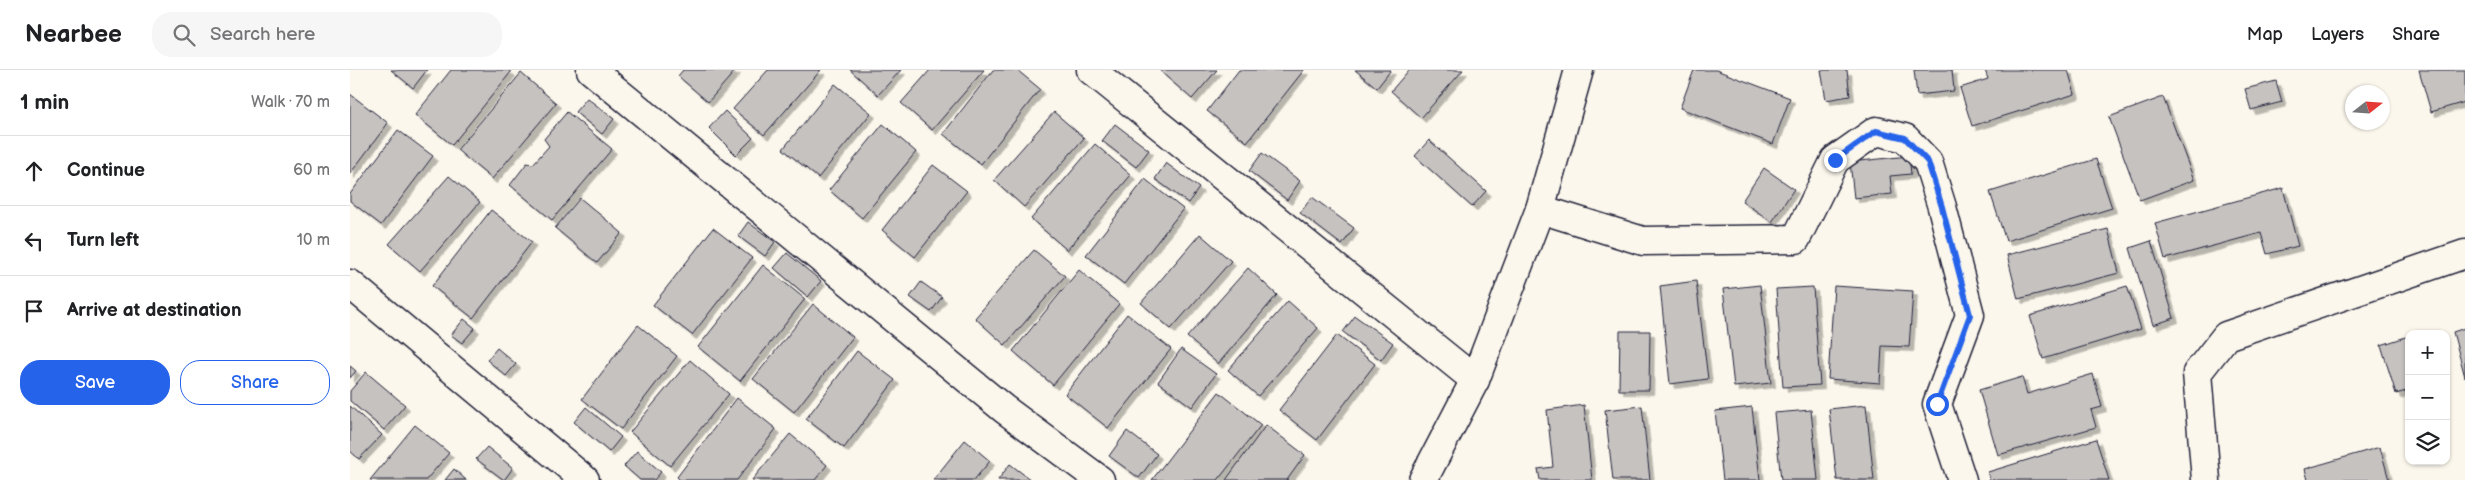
<!DOCTYPE html>
<html lang="en">
<head>
<meta charset="utf-8">
<style>
	:root { --surface:#fff; --page:#f6f6f6; --text:#202124; --muted:#757577; --line:#e0e0e0; --accent:#2563eb }
	body { margin:0; font-family:"Balsamiq Sans",sans-serif; background:var(--page); color:var(--text) }
	.controls { position:absolute; right:15px; bottom:15px; display:grid; overflow:hidden; border-radius:10px; box-shadow:0 1px 4px #0004 }
	.controls button { width:45px; height:45px; display:grid; place-items:center; padding:0; border:0; border-bottom:1px solid var(--line); background:var(--surface); color:var(--text); font:25px sans-serif }
	.compass { position:absolute; left:1995px; top:15px; width:45px; height:45px; border-radius:50%; background:var(--surface); box-shadow:0 1px 4px #0004; rotate:73deg }
	.stop { position:absolute; width:15px; height:15px; margin:-11px; border:4px solid #2563eb; border-radius:50%; background:#fff }
	.stop.end { background:#2563eb; border-color:#fff; box-shadow:0 1px 5px #0008 }
	.list { margin:0; padding:0; list-style:none }
	h2 { display:flex; justify-content:space-between; align-items:center; height:65px; margin:0; padding:0 20px; font-size:21px }
	h2 small { font-size:16px; font-weight:400; color:var(--muted) }
	.list li { display:grid; grid-template-columns:32px 1fr auto; gap:15px; align-items:center; box-sizing:border-box; height:70px; padding:0 20px; border-top:1px solid var(--line) }
	.list b { display:block; font-size:19px; white-space:nowrap }
	.list em { font-size:16px; font-style:normal; color:var(--muted) }
	.actions { display:flex; gap:10px; padding:15px 20px }
	.actions a { flex:1; padding:11px 0; border:1px solid var(--accent); border-radius:20px; text-align:center; font-size:18px; color:var(--accent) }
	.actions .main { background:var(--accent); color:#fff }
	.icon { flex:none; width:28px; height:28px; fill:none; stroke:currentColor; stroke-width:2; stroke-linecap:round; stroke-linejoin:round }
	.map { position:relative; flex:none; width:2115px; height:410px; overflow:hidden }
	header { display:flex; align-items:center; gap:30px; box-sizing:border-box; height:70px; padding:0 25px; background:var(--surface); border-bottom:1px solid var(--line) }
	header strong { font-size:24px }
	nav { display:flex; gap:28px; margin-inline-start:auto; font-size:18px }
	.search { width:350px; height:45px; background:var(--page); display:flex; align-items:center; gap:12px; box-sizing:border-box; padding:0 18px; border-radius:20px; color:var(--muted); font-size:19px }
	main { display:flex }
	aside { flex:1; background:var(--surface) }
	.map>svg:first-child { display:block }
	.building { fill:#c6c2c0; stroke:#22223b; filter:url(#shadow) }
	.lines { fill:none; stroke-linecap:round; stroke-linejoin:round }
	.street-casing { stroke:#22223b; stroke-width:31 }
	.secondary-casing { stroke:#22223b; stroke-width:31 }
	.street { stroke:#fbf7ec; stroke-width:28 }
	.secondary { stroke:#fbf7ec; stroke-width:28 }
	.route { stroke:#2563eb; stroke-width:6 }
</style>
</head>
<body>
<header>
<strong>Nearbee</strong>
<div class="search"><svg class="icon" aria-label="search" viewBox="0 0 24 24"><circle cx="10" cy="10" r="6"/><path d="M15 15l6 6"/></svg>Search here</div>
<nav><a>Map</a><a>Layers</a><a>Share</a></nav>
</header>
<main>
<aside>
<h2>1 min<small>Walk · 70 m</small></h2>
<ul class="list">
<li><svg class="icon" aria-label="ahead" viewBox="0 0 24 24"><path d="M12 20V5M6 11l6-6 6 6"/></svg><div><b>Continue</b></div><em>60 m</em></li>
<li><svg class="icon" aria-label="left" viewBox="0 0 24 24"><path d="M17 20v-9H6M10 6l-5 5 5 5"/></svg><div><b>Turn left</b></div><em>10 m</em></li>
<li><svg class="icon" aria-label="arrive" viewBox="0 0 24 24"><path d="M6 21V4h12l-3 4 3 4H6"/></svg><div><b>Arrive at destination</b></div></li>
</ul>
<div class="actions"><a class="main">Save</a><a>Share</a></div>
</aside>
<div class="map">
<svg width="2115" height="410" viewBox="0 0 2115 410">
	<defs>
		<filter id="shadow"><feDropShadow dx="4.5" dy="4.5" stdDeviation="0" flood-color="#0004"/></filter>
	</defs>
	<rect width="100%" height="100%" fill="#fbf7ec"/>
	<filter id="ink" filterUnits="userSpaceOnUse"><feTurbulence type="fractalNoise" baseFrequency=".02" numOctaves="2"/><feDisplacementMap in="SourceGraphic" scale="10" xChannelSelector="R" yChannelSelector="G"/><feConvolveMatrix kernelMatrix="1 2 1 2 8 2 1 2 1" color-interpolation-filters="sRGB"/></filter>
	<g filter="url(#ink)">
		<g class="building">
			<path d="M41 0H77L63 18Z"/>
			<path d="M101 0H158L161 2 102 75 65 45Z"/>
			<path d="M333 0H386L358 32 328 6Z"/>
			<path d="M418 0H471L414 65 383 39Z"/>
			<path d="M500 0H551L528 25Z"/>
			<path d="M580 0H634L582 60 551 33Z"/>
			<path d="M643 0H667L690 19 631 94 593 64Z"/>
			<path d="M813 0H867L842 29 811 2Z"/>
			<path d="M889 0H954L897 72 857 41Z"/>
			<path d="M1005 0H1041L1027 18Z"/>
			<path d="M1059 0H1113L1071 48 1041 21Z"/>
			<path d="M1344 0H1366L1440 28 1423 74 1330 38Z"/>
			<path d="M1471 0H1497L1500 26 1476 30Z"/>
			<path d="M1564 0H1602L1604 21 1567 25Z"/>
			<path d="M1635 0H1718L1725 24 1622 56 1610 18 1638 9Z"/>
			<path d="M2069 0H2115V32L2081 42Z"/>
			<path d="M171 3 206 33 142 109 107 80Z"/>
			<path d="M1926 11 1932 32 1901 40 1895 19Z"/>
			<path d="M485 14 521 43 468 108 433 79Z"/>
			<path d="M0 24 38 53 0 104Z"/>
			<path d="M1813 27 1844 110 1790 130 1759 47Z"/>
			<path d="M237 28 264 49 252 64 225 42Z"/>
			<path d="M375 41 403 68 386 85 359 58Z"/>
			<path d="M217 42 262 79 202 150 160 115 177 93 183 94 199 76 194 69Z"/>
			<path d="M704 42 734 68 674 137 644 110Z"/>
			<path d="M533 54 566 82 512 148 479 120Z"/>
			<path d="M765 54 799 80 786 97 752 71Z"/>
			<path d="M48 60 83 86 31 155 0 131V124Z"/>
			<path d="M1079 70 1136 121 1122 137 1065 86Z"/>
			<path d="M745 74 781 105 717 180 681 149Z"/>
			<path d="M912 83 950 111 937 130 899 101Z"/>
			<path d="M1559 86 1561 104 1540 106 1542 124 1504 128 1500 92Z"/>
			<path d="M1746 89 1762 138 1656 171 1640 122Z"/>
			<path d="M816 93 849 118 838 133 805 109Z"/>
			<path d="M583 95 617 121 565 187 532 160Z"/>
			<path d="M1414 98 1444 119 1422 152 1392 131Z"/>
			<path d="M99 106 130 132 70 201 39 174Z"/>
			<path d="M795 109 833 139 774 214 736 185Z"/>
			<path d="M1933 118 1948 176 1917 184 1911 163 1815 189 1805 153Z"/>
			<path d="M962 127 1004 158 992 175 950 143Z"/>
			<path d="M230 128 272 163 247 193 205 158Z"/>
			<path d="M141 140 182 172 123 248 82 216Z"/>
			<path d="M398 152 425 172 415 186 388 166Z"/>
			<path d="M363 158 402 188 342 265 303 235Z"/>
			<path d="M1758 159 1769 203 1668 229 1657 185Z"/>
			<path d="M850 164 881 191 821 259 791 233Z"/>
			<path d="M1801 171 1824 248 1803 255 1780 178Z"/>
			<path d="M684 180 715 206 655 275 625 248Z"/>
			<path d="M437 183 471 211 458 227 424 198Z"/>
			<path d="M413 195 455 229 390 311 348 277Z"/>
			<path d="M898 198 927 225 868 294 837 267Z"/>
			<path d="M729 200 769 234 703 315 663 281Z"/>
			<path d="M1346 211 1358 309 1320 314 1310 216Z"/>
			<path d="M571 212 592 227 581 242 560 227Z"/>
			<path d="M1410 215 1421 313 1384 317 1373 219Z"/>
			<path d="M1484 216 1563 221 1559 277 1532 276 1530 313 1478 309Z"/>
			<path d="M1777 216 1791 259 1693 289 1680 246Z"/>
			<path d="M1463 217 1470 315 1433 317 1426 219Z"/>
			<path d="M938 231 968 258 908 326 878 300Z"/>
			<path d="M463 234 503 267 444 342 403 309Z"/>
			<path d="M777 244 821 279 758 358 715 324Z"/>
			<path d="M1005 246 1043 273 1031 290 993 262Z"/>
			<path d="M114 249 125 258 112 273 101 265Z"/>
			<path d="M288 255 327 286 271 359 232 329Z"/>
			<path d="M2115 258V307L2103 262Z"/>
			<path d="M1270 261H1300L1299 320H1269Z"/>
			<path d="M987 265 1025 294 967 370 929 340Z"/>
			<path d="M2059 266V320L2046 324 2031 275Z"/>
			<path d="M147 278 166 294 156 306 137 290Z"/>
			<path d="M831 279 866 304 842 337 808 312Z"/>
			<path d="M507 281 545 310 494 378 456 349Z"/>
			<path d="M340 290 379 324 320 396 280 362Z"/>
			<path d="M0 296 6 301 0 308Z"/>
			<path d="M16 302 55 335 34 360 0 331V321Z"/>
			<path d="M1743 304 1752 337 1741 340 1746 357 1648 385 1629 320 1672 307 1677 324Z"/>
			<path d="M869 322 911 355 868 410H802Z"/>
			<path d="M387 328 426 359 387 410H330L327 407Z"/>
			<path d="M1234 335 1242 410H1190L1188 399 1203 397 1197 340Z"/>
			<path d="M1516 335 1524 410H1487L1479 339Z"/>
			<path d="M0 336 32 365 9 389 0 381Z"/>
			<path d="M1292 336 1300 410H1263L1255 340Z"/>
			<path d="M236 337 271 367 259 382 224 352Z"/>
			<path d="M1402 337 1410 410H1373L1365 341Z"/>
			<path d="M1461 340 1468 410H1431L1424 343Z"/>
			<path d="M65 355 99 383 76 410H20Z"/>
			<path d="M916 355 955 385 937 410H876Z"/>
			<path d="M777 361 807 384 789 408 759 386Z"/>
			<path d="M440 364 477 395 465 410H402Z"/>
			<path d="M1746 369 1759 410H1640L1638 402Z"/>
			<path d="M615 370 640 391 624 410H583Z"/>
			<path d="M137 377 163 398 154 410 126 389Z"/>
			<path d="M2030 377 2039 410H1958L1955 399Z"/>
			<path d="M287 381 311 402 304 410H290L274 396Z"/>
			<path d="M660 394 681 410H648Z"/>
			<path d="M104 399 116 410H95Z"/>
		</g>
		<g class="lines">
			<g class="street-casing">
				<g id="street">
					<path d="M241 0 654 339 750 410"/>
					<path d="M741 0 1125 310"/>
					<path d="M1190 139 1293 171 1446 169 1485 90 1526 61 1555 68 1578 92 1592 137 1620 245 1587 334 1612 410"/>
					<path d="M0 214 235 410"/>
					<path d="M1856 410 1847 303 1876 266 2115 184"/>
				</g>
			</g>
			<g class="secondary-casing">
				<path id="secondary" d="M1073 410 1125 310 1190 139 1229 0"/>
			</g>
			<use href="#street" class="street"/>
			<use href="#secondary" class="secondary"/>
		</g>
	</g>
	<g class="lines" filter="url(#ink)">
		<path class="route" d="M1485 90 1526 61 1555 68 1578 92 1592 137 1620 245 1587 334"/>
	</g>
</svg>
<div class="controls">
<button>+</button>
<button>−</button>
<button><svg class="icon" aria-label="layers" viewBox="0 0 24 24"><path d="M12 4l9 5-9 5-9-5zM3 14l9 5 9-5"/></svg></button>
</div>
<svg class="compass" viewBox="-18 -18 36 36"><path d="M0-13l5 13h-10z" fill="#e53935"/><path d="M0 13l5-13h-10z" fill="#757577"/></svg>
<div class="stop" style="left:1587px;top:334px"></div>
<div class="stop end" style="left:1485px;top:90px"></div>
</div>
</main>
</body>
</html>
